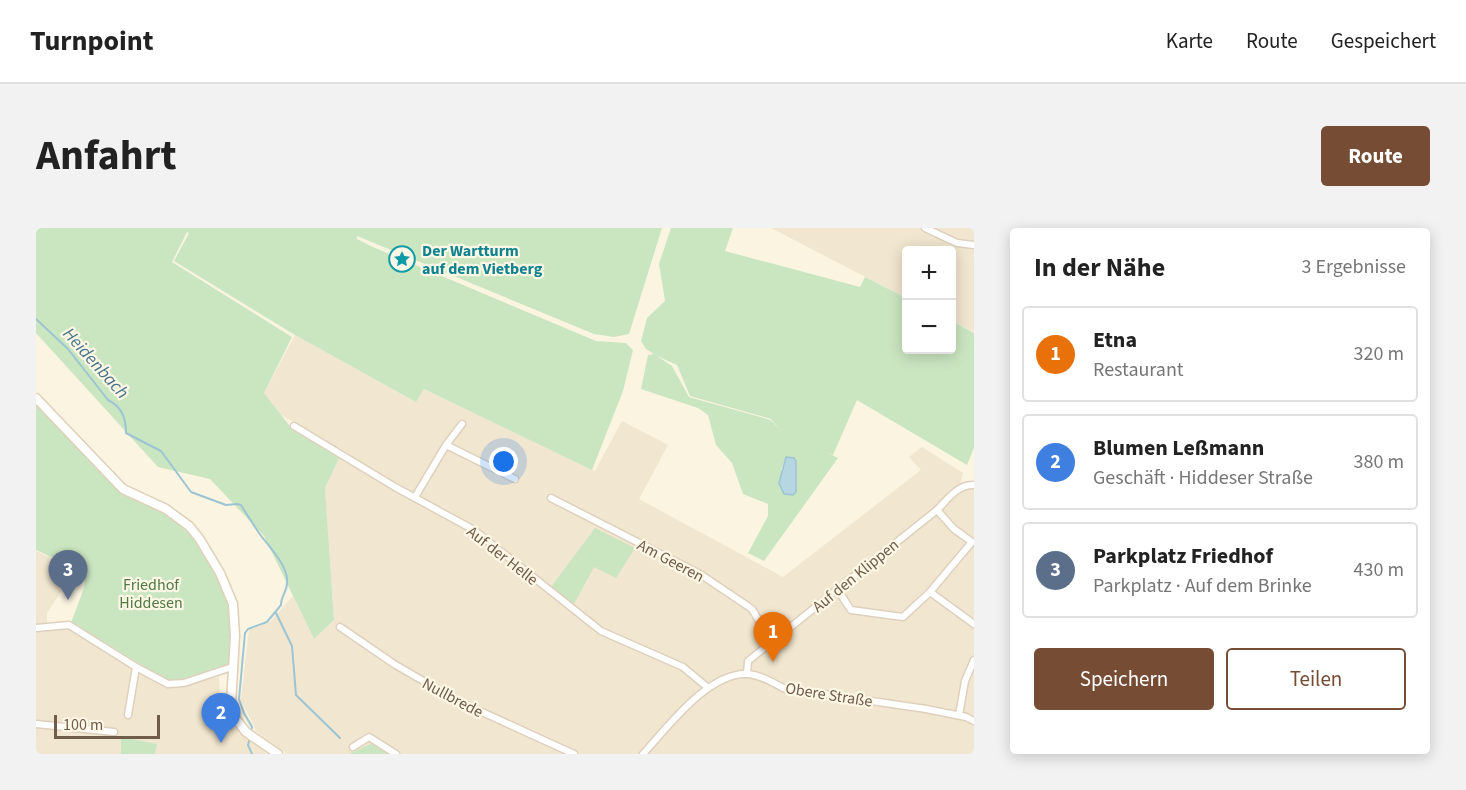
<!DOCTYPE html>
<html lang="de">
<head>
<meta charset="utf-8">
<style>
	:root { --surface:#fff; --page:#f2f2f2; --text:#222; --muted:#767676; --line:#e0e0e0; --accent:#774c34 }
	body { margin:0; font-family:"Source Sans 3",sans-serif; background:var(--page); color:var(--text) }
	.controls { position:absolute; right:18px; top:18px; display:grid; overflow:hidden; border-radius:6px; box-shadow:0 3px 15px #0003 }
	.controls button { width:54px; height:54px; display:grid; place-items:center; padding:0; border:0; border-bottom:2px solid var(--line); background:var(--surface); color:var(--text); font:30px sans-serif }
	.scale { position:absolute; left:18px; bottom:15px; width:106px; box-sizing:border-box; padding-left:6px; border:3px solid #6f5c49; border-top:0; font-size:16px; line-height:21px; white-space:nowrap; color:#6f5c49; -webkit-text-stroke:4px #fef7e5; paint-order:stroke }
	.you { position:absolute; left:468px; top:234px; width:21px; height:21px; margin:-15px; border:4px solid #fff; border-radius:50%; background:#1a73e8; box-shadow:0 0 0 9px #1a73e833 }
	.badge { display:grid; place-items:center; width:39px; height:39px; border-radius:50%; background:var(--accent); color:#fff; font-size:20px; font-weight:700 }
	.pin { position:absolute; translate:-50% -50px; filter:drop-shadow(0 2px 3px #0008) }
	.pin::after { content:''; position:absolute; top:32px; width:21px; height:18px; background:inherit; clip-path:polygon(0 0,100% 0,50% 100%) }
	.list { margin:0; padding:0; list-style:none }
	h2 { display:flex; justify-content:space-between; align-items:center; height:78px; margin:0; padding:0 24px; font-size:26px }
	h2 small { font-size:20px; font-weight:400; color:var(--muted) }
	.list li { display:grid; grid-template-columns:39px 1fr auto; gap:18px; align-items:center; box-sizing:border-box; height:96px; margin:0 12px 12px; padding:0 12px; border:2px solid var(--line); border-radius:6px }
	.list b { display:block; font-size:22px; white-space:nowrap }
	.list p { margin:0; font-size:20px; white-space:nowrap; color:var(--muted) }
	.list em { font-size:20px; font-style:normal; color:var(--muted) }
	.actions { display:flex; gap:12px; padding:18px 24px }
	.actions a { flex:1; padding:14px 0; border:2px solid var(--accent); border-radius:6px; text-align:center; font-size:21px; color:var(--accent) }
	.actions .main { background:var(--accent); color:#fff }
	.map { position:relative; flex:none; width:938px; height:526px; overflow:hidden; border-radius:6px }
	header { display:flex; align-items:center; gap:36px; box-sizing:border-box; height:84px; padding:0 30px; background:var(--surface); border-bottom:2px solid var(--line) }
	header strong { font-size:28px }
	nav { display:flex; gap:33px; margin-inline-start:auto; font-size:21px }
	.intro { display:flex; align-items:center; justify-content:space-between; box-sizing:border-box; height:144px; padding:0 36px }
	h1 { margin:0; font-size:42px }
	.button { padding:15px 27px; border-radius:6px; background:var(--accent); color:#fff; font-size:21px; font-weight:700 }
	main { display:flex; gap:36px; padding:0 36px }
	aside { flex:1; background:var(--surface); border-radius:6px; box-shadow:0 3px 15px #0003 }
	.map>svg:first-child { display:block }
	.residential { fill:#f1e6cf }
	.green { fill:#cae6c0; fill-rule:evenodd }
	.water { fill:#b6d6e2; stroke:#9dc4d3; stroke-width:1.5 }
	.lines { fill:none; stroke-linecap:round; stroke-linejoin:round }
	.stream { stroke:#9dc4d3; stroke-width:2 }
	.street-casing { stroke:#ded0bd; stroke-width:9 }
	.secondary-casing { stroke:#dfd0b8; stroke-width:11 }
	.street { stroke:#fff; stroke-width:6 }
	.secondary { stroke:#fff; stroke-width:8 }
	.labels { text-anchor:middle; stroke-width:4.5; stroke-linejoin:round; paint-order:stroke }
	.culture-label { font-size:16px; font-weight:bold; fill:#0d838f; stroke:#fef7e5; text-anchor:start }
	.street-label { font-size:16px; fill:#6f5c49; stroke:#fef7e5 }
	.park-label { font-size:16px; fill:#4e7a44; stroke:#fef7e5 }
	.water-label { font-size:18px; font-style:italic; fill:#477589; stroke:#fef7e5 }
</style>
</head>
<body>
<header>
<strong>Turnpoint</strong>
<nav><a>Karte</a><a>Route</a><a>Gespeichert</a></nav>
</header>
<div class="intro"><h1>Anfahrt</h1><a class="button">Route</a></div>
<main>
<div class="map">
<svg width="938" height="526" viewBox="0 0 938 526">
	<rect width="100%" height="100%" fill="#faf4e0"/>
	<g class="residential">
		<path d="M735 0H938V104L916 93V22H870V70Z"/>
		<path d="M259 107 380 174 388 161 559 243 586 193 632 217 603 271 747 349 885 242 873 229 886 219 927 245 924 257 931 261H938V526H251L220 503 205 471 213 402 233 395 257 368 278 411 298 392 289 260 305 223 244 186 228 165Z"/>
		<path d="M0 323 40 341 11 385V395H27L134 459 183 449 184 473 193 495 231 526H0Z"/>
	</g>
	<g class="green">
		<path d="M0 0H626L593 106 578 109 558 106 321 8V11L337 19 560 113 590 115 597 122 587 163 556 242 388 161 380 174 259 107 138 33 153 5 151 4 136 34 256 109 228 165 256 201 303 230 289 260 298 392 278 411 228 308 174 251 122 239 0 105Z"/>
		<path d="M635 0H697L689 23 824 59 829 49 870 70V122H916V93L938 105V220L931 237 821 172 797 227 790 224 802 230 728 333 712 325 732 288V276L707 266 696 235 680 217 672 187 662 180 605 161 612 127 618 126 610 121 605 113 611 90 629 73 623 36ZM621 128 641 137 654 168 735 191 746 204 735 192 653 169 636 138ZM750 229 758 230 760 264 745 242Z"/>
		<path d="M0 176C28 204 54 235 84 261 96 272 115 276 129 284 151 298 181 338 190 363 198 386 196 412 192 436L147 453 131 452 35 395 48 360 50 345 0 322Z"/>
		<path d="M559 300 599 320 580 350 558 339 538 376 515 359Z"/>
		<path d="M85 509 121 516 119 526H85Z"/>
		<path d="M337 515 351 526H313Z"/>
	</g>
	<path class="water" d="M750 229 758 230 760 233V264L757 267 748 266 743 255Z"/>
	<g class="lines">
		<g class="stream">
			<path d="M0 91 32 121 72 172C86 179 90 190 90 205L125 223 155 264 190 277 201 276 205 277C211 287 217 296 223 305 232 318 253 338 251 355 251 363 245 368 245 377L231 394 212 401 209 405 203 471 208 485 216 499 215 503"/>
			<path d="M240 385 256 418 260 467 304 510"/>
			<path d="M214 509 212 517 216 526"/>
		</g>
		<g class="street-casing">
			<g id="street">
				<path d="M889 0 921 15 938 17"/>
				<path d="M258 198 359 259 438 302 565 403 647 439 671 459"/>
				<path d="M410 217 479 251"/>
				<path d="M379 269 410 217 426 196"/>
				<path d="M515 270 664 346 716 381 736 415"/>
				<path d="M801 361 815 382 867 389 894 364 936 314 918 301 901 282"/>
				<path d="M894 364 938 396"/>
				<path d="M304 399 358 436 422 473 538 526"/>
				<path d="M0 400 33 397 100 439 132 456 148 455 196 439"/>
				<path d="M711 446 712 433 901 282C912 271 922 256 938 257"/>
				<path d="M92 487 100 439"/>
				<path d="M923 487 929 453 938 432"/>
				<path d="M0 496 78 504"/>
				<path d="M317 519 333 509 360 526"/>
				<path d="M607 526C631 500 673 443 712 446 724 447 736 454 747 460L890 481 930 489 938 493"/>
			</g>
		</g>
		<g class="secondary-casing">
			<path id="secondary" d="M0 170 87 261 130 281 153 298 163 310 184 345 197 376 199 408 195 475 199 490 210 504 242 526"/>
		</g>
		<use href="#street" class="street"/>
		<use href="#secondary" class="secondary"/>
	</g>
	<defs>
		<g id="sight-ring" transform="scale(1.35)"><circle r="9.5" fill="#fef7e5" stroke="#0f9aa8" stroke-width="1.5"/><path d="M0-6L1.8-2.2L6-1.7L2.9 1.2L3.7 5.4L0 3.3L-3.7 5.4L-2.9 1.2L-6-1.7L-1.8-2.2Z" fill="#0f9aa8"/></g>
	</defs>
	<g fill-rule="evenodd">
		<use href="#sight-ring" x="366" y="31"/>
	</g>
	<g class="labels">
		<g class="culture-label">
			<text x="386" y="28">Der Wartturm<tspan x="386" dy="18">auf dem Vietberg</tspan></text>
		</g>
		<g class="street-label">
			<text transform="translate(467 327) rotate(38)" y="6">Auf der Helle</text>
			<text transform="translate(635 332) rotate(28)" y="6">Am Geeren</text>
			<text transform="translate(819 347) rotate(-39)" y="6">Auf den Klippen</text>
			<text transform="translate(793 466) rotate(9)" y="6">Obere Straße</text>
			<text transform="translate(417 469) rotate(28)" y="6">Nullbrede</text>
		</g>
		<g class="park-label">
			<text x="115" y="362">Friedhof<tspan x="115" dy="18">Hiddesen</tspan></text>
		</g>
		<g class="water-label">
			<text transform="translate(60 135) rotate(48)" y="6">Heidenbach</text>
		</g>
	</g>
</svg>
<div class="controls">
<button>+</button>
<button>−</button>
</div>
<div class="scale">100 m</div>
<div class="you"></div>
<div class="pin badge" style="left:737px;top:434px;background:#e8710a">1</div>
<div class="pin badge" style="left:185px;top:515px;background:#3f7fe0">2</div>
<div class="pin badge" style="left:32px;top:372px;background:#5c6f8a">3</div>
</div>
<aside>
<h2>In der Nähe<small>3 Ergebnisse</small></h2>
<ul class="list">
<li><span class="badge" style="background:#e8710a">1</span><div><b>Etna</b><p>Restaurant</p></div><em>320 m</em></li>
<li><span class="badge" style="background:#3f7fe0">2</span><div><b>Blumen Leßmann</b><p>Geschäft · Hiddeser Straße</p></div><em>380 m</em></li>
<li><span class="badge" style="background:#5c6f8a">3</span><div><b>Parkplatz Friedhof</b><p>Parkplatz · Auf dem Brinke</p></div><em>430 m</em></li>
</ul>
<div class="actions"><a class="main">Speichern</a><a>Teilen</a></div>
</aside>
</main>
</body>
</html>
